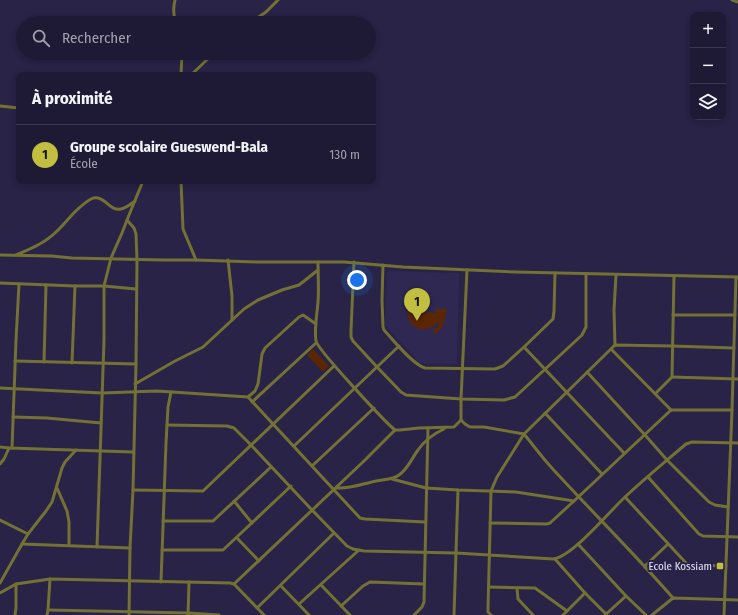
<!DOCTYPE html>
<html lang="fr">
<head>
<meta charset="utf-8">
<style>
	:root { --surface:#1e1a35; --page:#26233d; --text:#f1f3f6; --muted:#a1a1ad; --line:#3c3850; --accent:#c1be40 }
	body { margin:0; font-family:"Fira Sans Condensed",sans-serif; background:var(--page); color:var(--text) }
	.controls { position:absolute; right:12px; top:12px; display:grid; overflow:hidden; border-radius:8px; box-shadow:0 2px 6px #0003 }
	.controls button { width:36px; height:36px; display:grid; place-items:center; padding:0; border:0; border-bottom:1px solid var(--line); background:var(--surface); color:var(--text); font:20px sans-serif }
	.you { position:absolute; left:357px; top:280px; width:14px; height:14px; margin:-10px; border:3px solid #fff; border-radius:50%; background:#1a73e8; box-shadow:0 0 0 6px #1a73e833 }
	.badge { display:grid; place-items:center; width:26px; height:26px; border-radius:50%; background:var(--accent); color:#111; font-size:13px; font-weight:700 }
	.pin { position:absolute; translate:-50% -33px; filter:drop-shadow(0 1px 2px #0008) }
	.pin::after { content:''; position:absolute; top:21px; width:14px; height:12px; background:inherit; clip-path:polygon(0 0,100% 0,50% 100%) }
	.list { margin:0; padding:0; list-style:none }
	h2 { display:flex; justify-content:space-between; align-items:center; height:52px; margin:0; padding:0 16px; font-size:17px }
	h2 small { font-size:13px; font-weight:400; color:var(--muted) }
	.list li { display:grid; grid-template-columns:26px 1fr auto; gap:12px; align-items:center; box-sizing:border-box; height:60px; padding:0 16px; border-top:1px solid var(--line) }
	.list b { display:block; font-size:15px; white-space:nowrap }
	.list p { margin:0; font-size:13px; white-space:nowrap; color:var(--muted) }
	.list em { font-size:13px; font-style:normal; color:var(--muted) }
	.icon { flex:none; width:22px; height:22px; fill:none; stroke:currentColor; stroke-width:2; stroke-linecap:round; stroke-linejoin:round }
	.map { position:relative; flex:none; width:738px; height:615px; overflow:hidden }
	.search { position:absolute; background:var(--surface); box-shadow:0 2px 6px #0003; left:16px; top:16px; width:360px; height:44px; display:flex; align-items:center; gap:10px; box-sizing:border-box; padding:0 14px; border-radius:22px; color:var(--muted); font-size:15px }
	.panel { position:absolute; background:var(--surface); box-shadow:0 2px 6px #0003; left:16px; top:72px; width:360px; height:112px; border-radius:8px }
	.map>svg:first-child { display:block }
	.built { fill:#2f2853 }
	.green { fill:#5a2604 }
	.lines { fill:none; stroke-linecap:round; stroke-linejoin:round }
	.minor { stroke:#737234; stroke-width:3 }
	.poi-dot { fill:#c1be40; stroke:#282347; stroke-width:1.5 }
	.labels { text-anchor:middle; stroke-width:4; stroke-linejoin:round; paint-order:stroke }
	.poi-label { font-size:11px; fill:#e2e1f9; stroke:#282347; text-anchor:end }
</style>
</head>
<body>
<div class="map">
<svg width="738" height="615" viewBox="0 0 738 615">
	<rect width="100%" height="100%" fill="#282347"/>
	<path class="built" d="M388 271 458 273 459 275 457 363 455 364 420 363 385 325 387 273Z"/>
	<g class="green">
		<path d="M408 307 414 308 419 311 420 316H422V312L436 313V309H447C445 317 444 331 434 334L433 329 437 328 439 324 438 322C431 330 419 333 411 323 407 318 407 312 408 307Z"/>
		<path d="M313 349 329 366 323 372 307 355Z"/>
	</g>
	<g class="lines">
		<g class="minor">
			<path d="M175 0C173 8 173 15 176 23"/>
			<path d="M732 0 738 2"/>
			<path d="M250 23 266 12 278 0"/>
			<path d="M181 75 182 53"/>
			<path d="M191 75 214 53"/>
			<path d="M0 106 19 108"/>
			<path d="M181 181 183 229 196 260"/>
			<path d="M127 220 134 228 136 234 137 260 136 364 133 490 130 548 129 615"/>
			<path d="M0 255 51 256 72 258 163 260H196L257 262H344L403 267 516 272 738 277"/>
			<path d="M16 255C30 249 45 243 56 232 68 221 75 208 91 199 104 193 109 212 121 209 126 208 131 204 135 201"/>
			<path d="M228 260 232 296V320"/>
			<path d="M318 262C318 275 319 288 318 302 317 315 314 328 316 341 318 350 385 422 395 430H400L419 428 454 427 461 420"/>
			<path d="M354 262 351 330V337L353 341 377 367 401 392 406 395 461 399 504 400 515 397 582 335 586 327V274"/>
			<path d="M383 265 382 300 383 327 384 330C393 340 413 365 425 368L495 369 503 366 524 347 553 319 554 311 555 273"/>
			<path d="M467 270 461 399V420L465 424 470 427H484L524 434C533 445 541 456 551 467 591 511 634 553 673 598"/>
			<path d="M0 283 75 286H104L136 289"/>
			<path d="M673 315H735"/>
			<path d="M615 345 614 310 616 275"/>
			<path d="M524 347 624 453"/>
			<path d="M611 349 671 410"/>
			<path d="M15 361 136 364"/>
			<path d="M44 362 46 285"/>
			<path d="M72 363 75 286"/>
			<path d="M587 372 645 435 667 460 709 502 715 505 728 507"/>
			<path d="M672 377 738 379"/>
			<path d="M135 384 175 361 203 347 244 309 258 300 282 290 299 285 318 270"/>
			<path d="M0 388 102 393 157 391 248 397 255 391 258 384 262 354 265 348 299 317 303 315 316 324"/>
			<path d="M656 393 672 377 674 276"/>
			<path d="M248 397 360 518 365 519 425 522"/>
			<path d="M252 402 316 343"/>
			<path d="M545 413 602 474"/>
			<path d="M13 417 47 418 101 423"/>
			<path d="M167 425 227 426 234 428 251 445 312 510 347 546 353 549 364 551 456 553 553 559C572 557 608 513 624 498 644 479 665 462 686 444L692 442 738 443"/>
			<path d="M294 446 399 346"/>
			<path d="M0 447 9 448 133 452"/>
			<path d="M12 448 16 340 19 284"/>
			<path d="M0 464 4 459 9 448"/>
			<path d="M312 466 374 408"/>
			<path d="M648 477 699 534 703 536 738 537"/>
			<path d="M392 479 426 488 458 490 516 492 574 501 671 410H732"/>
			<path d="M57 488 67 511 69 522V545"/>
			<path d="M336 488C350 489 362 484 376 481 384 479 392 480 399 475 408 469 412 458 418 450 425 440 433 434 444 429"/>
			<path d="M133 490 203 491 334 366"/>
			<path d="M625 497 686 563 691 565 726 566"/>
			<path d="M234 501 252 523"/>
			<path d="M0 520 28 534"/>
			<path d="M163 521H213L271 467"/>
			<path d="M490 523 547 524 550 523 574 501"/>
			<path d="M237 538 259 561"/>
			<path d="M22 544 130 548"/>
			<path d="M578 544 626 596 646 615"/>
			<path d="M97 547 104 340V286L111 258 122 233 129 215 143 181"/>
			<path d="M162 550H223L291 486"/>
			<path d="M555 559 585 593 606 614"/>
			<path d="M645 566 668 544"/>
			<path d="M161 582 166 443 168 407 171 392"/>
			<path d="M0 583 22 544 28 534 46 511 52 502 62 468 65 462 76 450"/>
			<path d="M234 584 364 461 395 430"/>
			<path d="M321 585 350 615"/>
			<path d="M281 586 309 615"/>
			<path d="M489 587 535 588 567 611"/>
			<path d="M517 588 518 599 533 615"/>
			<path d="M0 593 16 584 50 579 230 583 234 584 264 615"/>
			<path d="M299 604 359 550"/>
			<path d="M341 606 363 586 370 582 424 584"/>
			<path d="M257 608 334 533"/>
			<path d="M48 610 188 613 219 615"/>
			<path d="M15 615 16 608V584"/>
			<path d="M47 615 48 610 50 579"/>
			<path d="M188 615 189 582"/>
			<path d="M414 615 422 607 424 602 428 428"/>
			<path d="M454 615 458 490"/>
			<path d="M491 615 488 612V608L491 491 497 477 524 434 615 345 672 346 734 348"/>
			<path d="M563 615 585 593"/>
			<path d="M605 615 626 596"/>
			<path d="M652 615 673 598 738 600"/>
			<path d="M724 615 732 410 736 277"/>
		</g>
	</g>
	<rect class="poi-dot" x="716" y="562" width="8" height="8" rx="2"/>
	<g class="labels">
		<g class="poi-label">
			<text x="712" y="570">Ecole Kossiam</text>
		</g>
	</g>
</svg>
<div class="controls">
<button>+</button>
<button>−</button>
<button><svg class="icon" aria-label="layers" viewBox="0 0 24 24"><path d="M12 4l9 5-9 5-9-5zM3 14l9 5 9-5"/></svg></button>
</div>
<div class="you"></div>
<div class="pin badge" style="left:417px;top:321px">1</div>
<div class="search"><svg class="icon" aria-label="search" viewBox="0 0 24 24"><circle cx="10" cy="10" r="6"/><path d="M15 15l6 6"/></svg>Rechercher</div>
<section class="panel">
<h2>À proximité<small></small></h2>
<ul class="list">
<li><span class="badge">1</span><div><b>Groupe scolaire Gueswend-Bala</b><p>École</p></div><em>130 m</em></li>
</ul>
</section>
</div>
</body>
</html>
